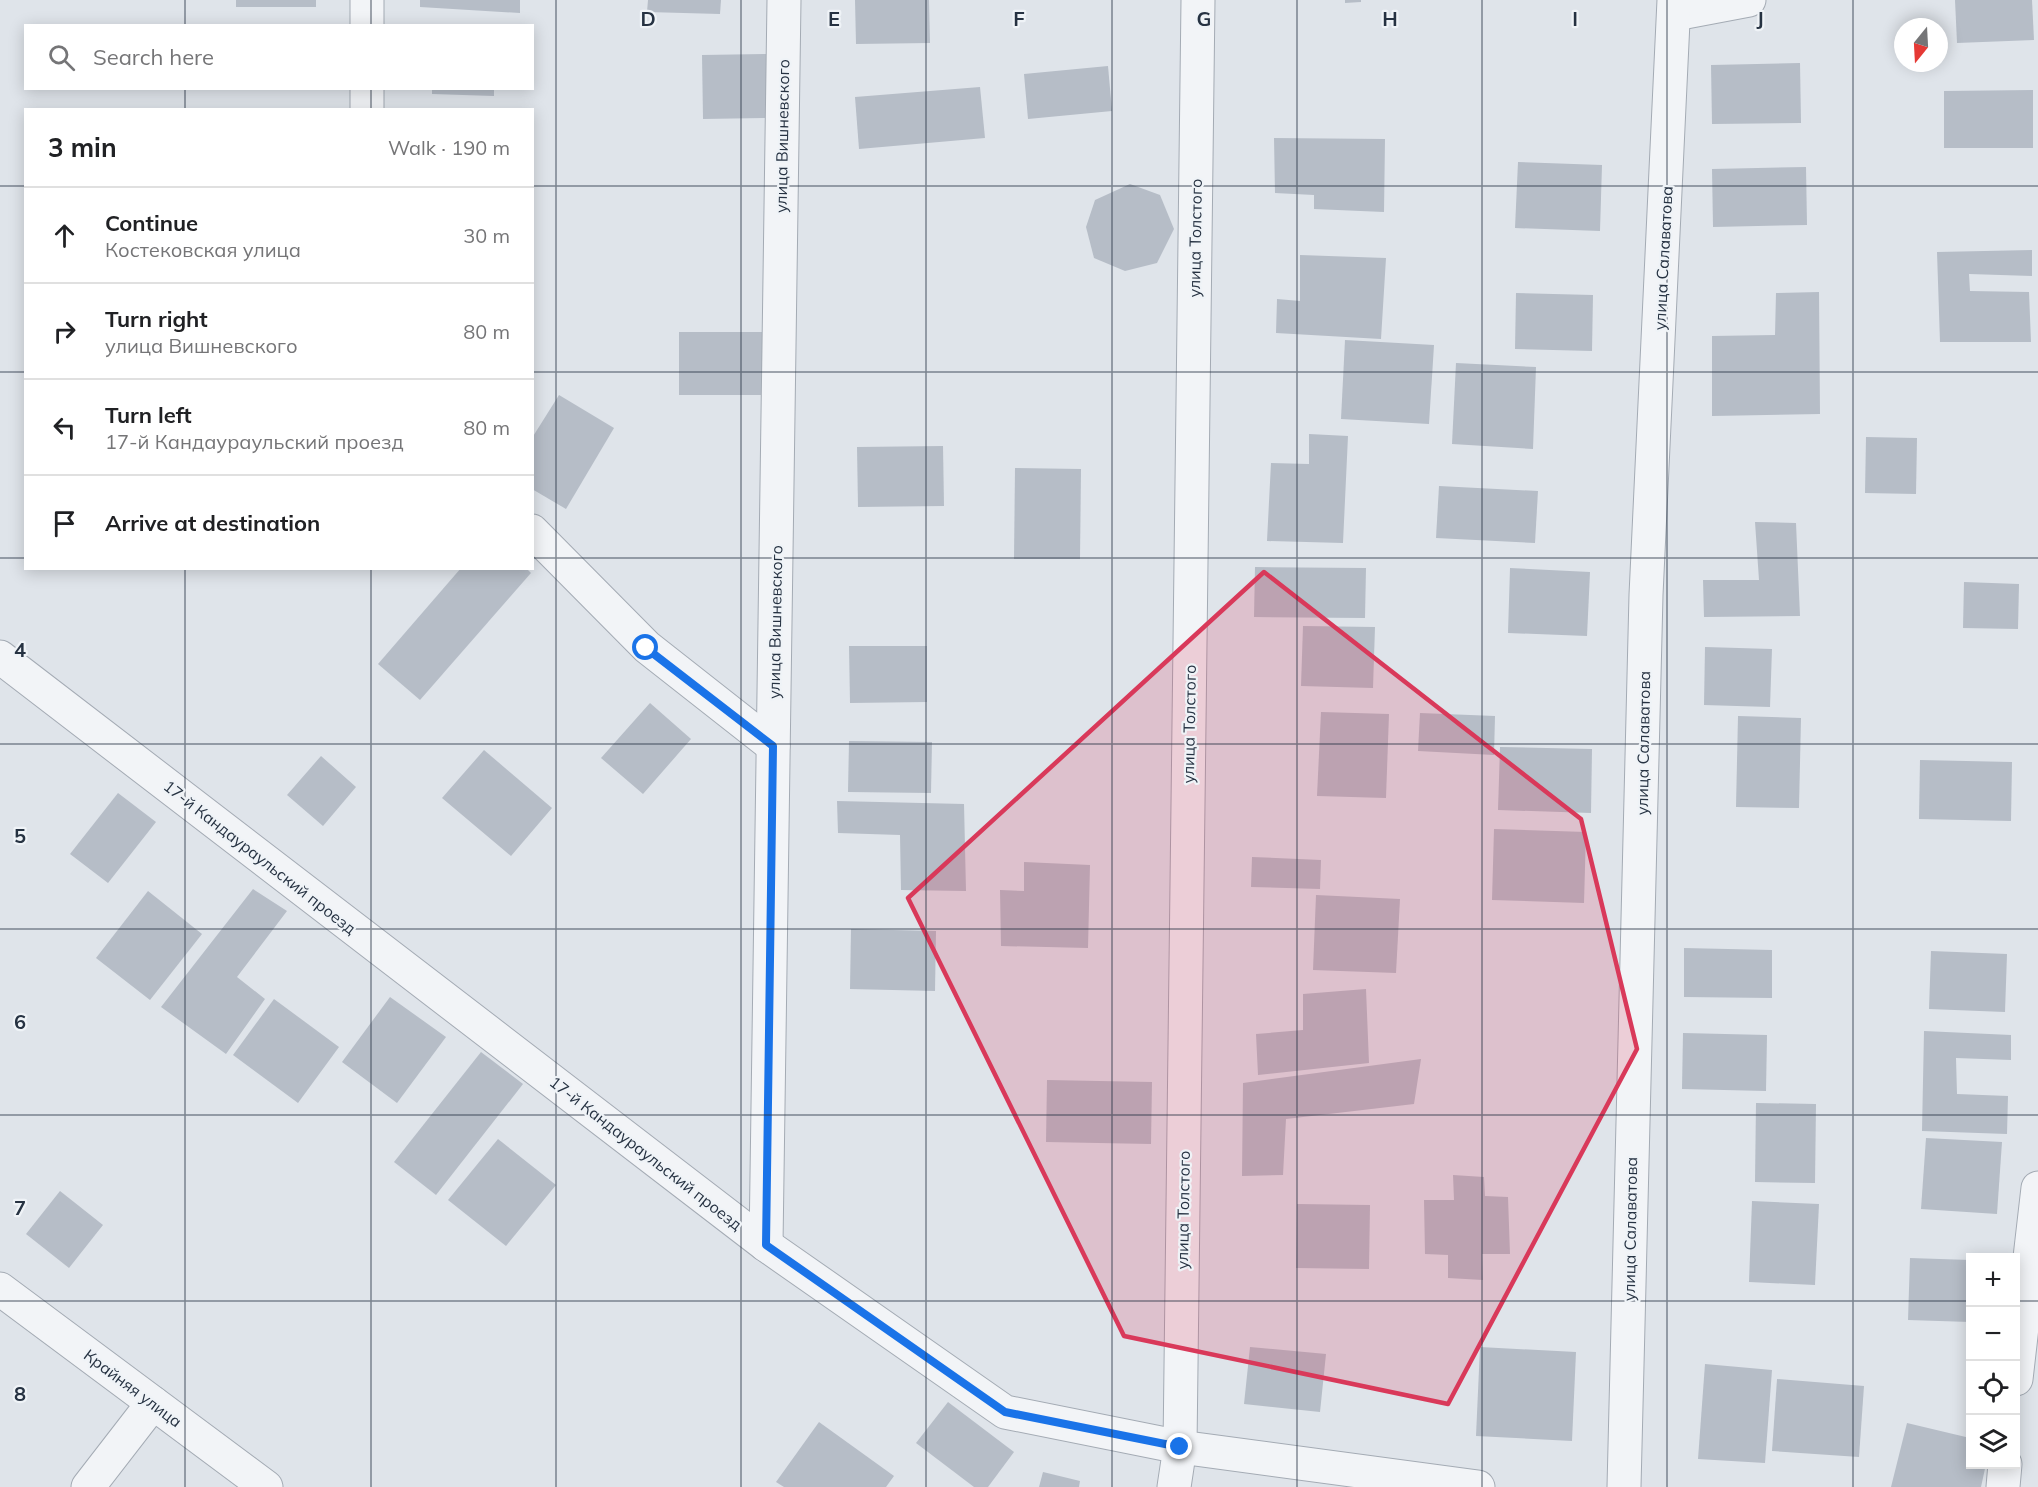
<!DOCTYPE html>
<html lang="en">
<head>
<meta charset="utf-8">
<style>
	:root { --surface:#fff; --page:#f6f6f6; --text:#202124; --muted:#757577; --line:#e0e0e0 }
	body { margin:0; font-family:Mulish,sans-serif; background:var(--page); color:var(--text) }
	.controls { position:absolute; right:18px; bottom:18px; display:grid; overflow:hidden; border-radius:0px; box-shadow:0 3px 15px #0003 }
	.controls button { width:54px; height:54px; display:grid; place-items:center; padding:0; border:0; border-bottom:2px solid var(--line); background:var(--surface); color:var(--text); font:30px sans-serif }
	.compass { position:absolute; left:1894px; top:18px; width:54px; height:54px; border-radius:50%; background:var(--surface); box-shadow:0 3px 15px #0003; rotate:198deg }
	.stop { position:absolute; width:18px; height:18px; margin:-14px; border:4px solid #1a73e8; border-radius:50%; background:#fff }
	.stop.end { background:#1a73e8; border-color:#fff; box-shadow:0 2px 6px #0008 }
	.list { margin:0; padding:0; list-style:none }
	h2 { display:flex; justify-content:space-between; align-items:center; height:78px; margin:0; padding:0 24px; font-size:26px }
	h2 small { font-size:20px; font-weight:400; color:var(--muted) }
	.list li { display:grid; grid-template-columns:39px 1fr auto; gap:18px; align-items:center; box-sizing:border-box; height:96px; padding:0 24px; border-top:2px solid var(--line) }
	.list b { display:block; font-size:22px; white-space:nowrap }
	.list p { margin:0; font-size:20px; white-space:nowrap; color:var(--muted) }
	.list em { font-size:20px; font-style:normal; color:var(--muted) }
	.icon { flex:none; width:33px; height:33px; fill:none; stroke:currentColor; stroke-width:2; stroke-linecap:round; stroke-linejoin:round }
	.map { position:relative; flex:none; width:2038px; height:1487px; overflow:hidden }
	.search { position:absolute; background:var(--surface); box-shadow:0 3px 15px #0003; left:24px; top:24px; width:510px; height:66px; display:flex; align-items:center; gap:15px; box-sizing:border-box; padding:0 21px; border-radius:0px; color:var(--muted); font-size:22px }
	.panel { position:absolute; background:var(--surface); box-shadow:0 3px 15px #0003; left:24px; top:108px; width:510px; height:462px; border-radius:0px }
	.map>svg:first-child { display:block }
	.building { fill:#b6bdc7 }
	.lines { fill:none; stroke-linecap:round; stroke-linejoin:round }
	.minor-casing { stroke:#a4abb4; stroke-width:35 }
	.minor { stroke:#f2f4f7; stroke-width:33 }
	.route { stroke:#1a73e8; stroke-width:8 }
	.marked { fill:#d9395a; fill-opacity:0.2; stroke:#d9395a; stroke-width:4.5; stroke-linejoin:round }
	.grid { fill:none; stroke:#263242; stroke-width:1.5; stroke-opacity:0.55 }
	.labels { text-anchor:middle; stroke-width:4.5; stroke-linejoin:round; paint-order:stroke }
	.street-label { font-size:16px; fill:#263242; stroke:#eff3f7 }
	.grid-label { font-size:20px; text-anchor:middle; font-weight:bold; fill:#263242; stroke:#eff3f7; stroke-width:4.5; stroke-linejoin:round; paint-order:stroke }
</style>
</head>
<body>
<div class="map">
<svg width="2038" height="1487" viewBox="0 0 2038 1487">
	<rect width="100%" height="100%" fill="#dfe4ea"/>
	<g class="building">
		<rect x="236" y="0" width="80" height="7"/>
		<path d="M420 0H520V13L420 7Z"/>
		<path d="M648 0H721L720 14 647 12Z"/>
		<path d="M855 0H929L930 43 856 44Z"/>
		<path d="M1345 0H1361V2L1345 3Z"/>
		<path d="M1955 0H2032L2034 40 1957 43Z"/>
		<path d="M767 54 768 118 703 119 702 55Z"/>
		<path d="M1800 63 1801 123 1712 124 1711 65Z"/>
		<path d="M1108 66 1112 111 1028 119 1024 74Z"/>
		<path d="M980 87 985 138 859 149 855 97Z"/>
		<path d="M432 88H494V96L432 94Z"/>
		<path d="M2033 90V148H1944V91Z"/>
		<path d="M1274 138 1385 139 1384 212 1314 209V195L1275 193Z"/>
		<path d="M1518 162 1602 165 1600 231 1515 228Z"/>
		<path d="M1806 167 1807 225 1713 227 1712 169Z"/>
		<path d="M1130 184 1160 195 1174 229 1157 263 1125 271 1094 258 1086 227 1095 200Z"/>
		<path d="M2032 250V276L1969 274 1970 291 2029 292 2031 342H1940L1937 252Z"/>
		<path d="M1300 255 1386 258 1381 339 1276 333 1277 299 1300 301Z"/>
		<path d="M1819 292 1820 414 1712 416V336L1775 335 1776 293Z"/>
		<path d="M1516 293 1593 295 1592 351 1515 349Z"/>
		<rect x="679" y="332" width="85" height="63"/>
		<path d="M1345 340 1434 345 1429 424 1341 419Z"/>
		<path d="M1456 363 1536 367 1533 449 1452 444Z"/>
		<path d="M559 395 614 428 566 509 532 489V438Z"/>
		<path d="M1309 434 1348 436 1343 543 1267 541 1271 463 1309 464Z"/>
		<path d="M1866 437 1917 438 1916 494 1865 493Z"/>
		<path d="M943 446 944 506 858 507 857 447Z"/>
		<path d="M1015 468 1081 469 1080 559H1014Z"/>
		<path d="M1439 486 1538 491 1535 543 1436 538Z"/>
		<path d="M1755 522 1796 523 1800 616 1704 617 1703 580H1759Z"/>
		<path d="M1255 567 1366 568 1365 618 1254 617Z"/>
		<path d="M461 568H526L531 573 420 700 378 664Z"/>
		<path d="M1510 568 1590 572 1587 636 1508 633Z"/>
		<path d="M1964 582 2019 584 2018 629 1963 628Z"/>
		<path d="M1303 626 1375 627 1373 688 1301 686Z"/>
		<path d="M849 646H927V702L850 703Z"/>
		<path d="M1705 647 1772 649 1770 707 1704 705Z"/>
		<path d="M650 703 691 739 643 794 601 758Z"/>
		<path d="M1321 712 1389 714 1386 798 1317 796Z"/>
		<path d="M1420 713 1495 716 1494 755 1418 751Z"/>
		<path d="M1738 716 1801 718 1799 808 1736 807Z"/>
		<path d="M849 741 932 742 931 793 848 792Z"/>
		<path d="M1500 747 1592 749 1591 813 1498 810Z"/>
		<path d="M484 750 552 808 511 856 442 798Z"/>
		<path d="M321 756 356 787 323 826 287 795Z"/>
		<path d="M1920 760 2012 762 2011 821 1919 819Z"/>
		<path d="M118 793 156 822 108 883 70 854Z"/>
		<path d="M837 801 964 804 966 891 901 890 900 835 838 833Z"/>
		<path d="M1494 829 1586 832 1584 903 1492 900Z"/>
		<path d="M1252 857 1321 860 1320 889 1251 887Z"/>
		<path d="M1024 862 1090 865 1088 948 1001 946 1000 890 1024 891Z"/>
		<path d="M253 889 287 911 237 977 265 999 226 1054 161 1007Z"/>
		<path d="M148 891 202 934 150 1000 96 958Z"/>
		<path d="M1316 895 1400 899 1396 973 1313 970Z"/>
		<path d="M851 929 936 931 935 991 850 989Z"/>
		<path d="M1684 948 1772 950V998L1684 997Z"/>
		<path d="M1931 951 2007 954 2005 1012 1929 1009Z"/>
		<path d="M1366 989 1369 1063 1258 1075 1256 1034 1303 1030V994Z"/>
		<path d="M390 997 446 1037 397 1103 342 1062Z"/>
		<path d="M274 999 339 1047 298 1103 233 1055Z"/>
		<path d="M1924 1031 2011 1035V1060L1956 1058 1957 1094 2008 1096 2007 1134 1922 1131Z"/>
		<path d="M1683 1033 1767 1035 1766 1091 1682 1089Z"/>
		<path d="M481 1052 523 1084 436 1195 394 1162Z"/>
		<path d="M1421 1059 1414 1104 1286 1119 1283 1175 1242 1176 1243 1083Z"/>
		<path d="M1047 1080 1152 1082 1151 1144 1046 1142Z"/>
		<path d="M1756 1103 1816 1104 1815 1183 1755 1182Z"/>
		<path d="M1926 1138 2002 1142 1997 1214 1921 1209Z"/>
		<path d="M498 1139 556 1185 506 1246 448 1200Z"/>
		<path d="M1453 1175 1484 1177 1485 1196 1508 1197 1510 1254H1482L1483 1280 1448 1278V1255L1425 1254 1424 1200H1454Z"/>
		<path d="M60 1191 103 1225 69 1268 26 1234Z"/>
		<path d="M1752 1201 1819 1204 1815 1285 1749 1282Z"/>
		<path d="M1297 1204 1370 1205 1369 1269 1296 1268Z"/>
		<path d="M1910 1258 1970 1260V1322L1908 1320Z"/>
		<path d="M1250 1347 1326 1354 1320 1412 1244 1404Z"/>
		<path d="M1480 1347 1576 1352 1572 1441 1476 1436Z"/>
		<path d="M1705 1364 1772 1370 1765 1463 1698 1459Z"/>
		<path d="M1777 1379 1864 1386 1859 1457 1772 1451Z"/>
		<path d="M948 1402 1014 1452 988 1487H974L916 1443Z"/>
		<path d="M819 1422 894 1476 886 1487H784L776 1482Z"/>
		<path d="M1907 1423 1970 1438V1464H1986L1981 1487H1891Z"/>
		<path d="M1043 1472 1080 1481 1079 1487H1039Z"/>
	</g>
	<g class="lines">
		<g class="minor-casing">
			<g id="minor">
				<path d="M367 0V26"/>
				<path d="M1675 14 1749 0"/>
				<path d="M367 88V110"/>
				<path d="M532 531 647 647 773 746"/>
				<path d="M0 657 766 1245 1005 1412 1180 1447 1478 1487"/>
				<path d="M766 1245 784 0"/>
				<path d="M0 1289 266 1487"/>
				<path d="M2016 1379 2038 1188"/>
				<path d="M88 1487 153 1403"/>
				<path d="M1174 1487 1180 1447 1198 0"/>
				<path d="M1624 1487 1646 595 1674 0"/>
				<path d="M2003 1487 2005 1464"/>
			</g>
		</g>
		<use href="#minor" class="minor"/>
	</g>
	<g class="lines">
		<path class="route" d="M646 648 773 746 766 1245 1005 1412 1180 1447"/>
	</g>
	<path class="marked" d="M1264 572 1581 819 1637 1049 1448 1404 1124 1336 908 898Z"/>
	<path class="grid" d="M185 0V26M371 0V26M556 0V1487M741 0V1487M926 0V1487M1112 0V1487M1297 0V1487M1482 0V1487M1667 0V1487M1853 0V1487M185 88V110M371 88V110M0 186H26M532 186H2038M0 372H26M532 372H2038M0 558H26M532 558H2038M185 568V1487M371 568V1487M0 744H2038M0 929H2038M0 1115H2038M0 1301H1970M2016 1301H2038"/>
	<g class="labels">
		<g class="street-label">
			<text transform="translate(782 136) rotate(-89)" y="6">улица Вишневского</text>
			<text transform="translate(1195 238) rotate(-89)" y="6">улица Толстого</text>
			<text transform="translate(1663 258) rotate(-87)" y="6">улица Салаватова</text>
			<text transform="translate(775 622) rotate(-89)" y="6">улица Вишневского</text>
			<text transform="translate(1189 724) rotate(-89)" y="6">улица Толстого</text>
			<text transform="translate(1643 743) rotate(-89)" y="6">улица Салаватова</text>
			<text transform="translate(260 857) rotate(38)" y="6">17-й Кандаураульский проезд</text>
			<text transform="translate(646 1153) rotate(38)" y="6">17-й Кандаураульский проезд</text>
			<text transform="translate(1183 1210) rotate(-89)" y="6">улица Толстого</text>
			<text transform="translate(1630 1229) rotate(-89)" y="6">улица Салаватова</text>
			<text transform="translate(133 1388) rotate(37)" y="6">Крайняя улица</text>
		</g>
	</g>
	<g class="grid-label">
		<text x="648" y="26">D</text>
		<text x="834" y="26">E</text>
		<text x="1019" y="26">F</text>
		<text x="1204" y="26">G</text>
		<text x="1390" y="26">H</text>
		<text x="1575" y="26">I</text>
		<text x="1760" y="26">J</text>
		<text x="20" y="657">4</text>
		<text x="20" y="843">5</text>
		<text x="20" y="1029">6</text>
		<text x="20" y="1215">7</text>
		<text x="20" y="1401">8</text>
	</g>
</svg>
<div class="controls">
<button>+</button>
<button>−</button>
<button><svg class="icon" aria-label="locate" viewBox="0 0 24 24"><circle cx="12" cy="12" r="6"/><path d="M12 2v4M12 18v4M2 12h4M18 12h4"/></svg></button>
<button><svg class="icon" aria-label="layers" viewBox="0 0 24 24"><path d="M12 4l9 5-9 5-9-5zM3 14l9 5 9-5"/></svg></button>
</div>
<svg class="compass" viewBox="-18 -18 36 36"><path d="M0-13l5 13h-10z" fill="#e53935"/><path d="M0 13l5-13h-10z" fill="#757577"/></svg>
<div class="stop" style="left:646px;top:648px"></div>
<div class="stop end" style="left:1180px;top:1447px"></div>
<div class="search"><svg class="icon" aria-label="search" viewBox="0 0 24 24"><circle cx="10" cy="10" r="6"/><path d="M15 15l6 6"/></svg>Search here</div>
<section class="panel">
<h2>3 min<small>Walk · 190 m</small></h2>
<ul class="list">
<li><svg class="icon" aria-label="ahead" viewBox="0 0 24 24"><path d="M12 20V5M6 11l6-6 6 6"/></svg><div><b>Continue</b><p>Костековская улица</p></div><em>30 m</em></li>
<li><svg class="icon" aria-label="right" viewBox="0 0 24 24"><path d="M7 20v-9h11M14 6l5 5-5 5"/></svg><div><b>Turn right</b><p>улица Вишневского</p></div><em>80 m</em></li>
<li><svg class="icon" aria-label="left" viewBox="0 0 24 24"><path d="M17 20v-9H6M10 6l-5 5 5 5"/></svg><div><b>Turn left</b><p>17-й Кандаураульский проезд</p></div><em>80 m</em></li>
<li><svg class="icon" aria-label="arrive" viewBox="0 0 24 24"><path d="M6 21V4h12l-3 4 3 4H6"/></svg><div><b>Arrive at destination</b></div></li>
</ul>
</section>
</div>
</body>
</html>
